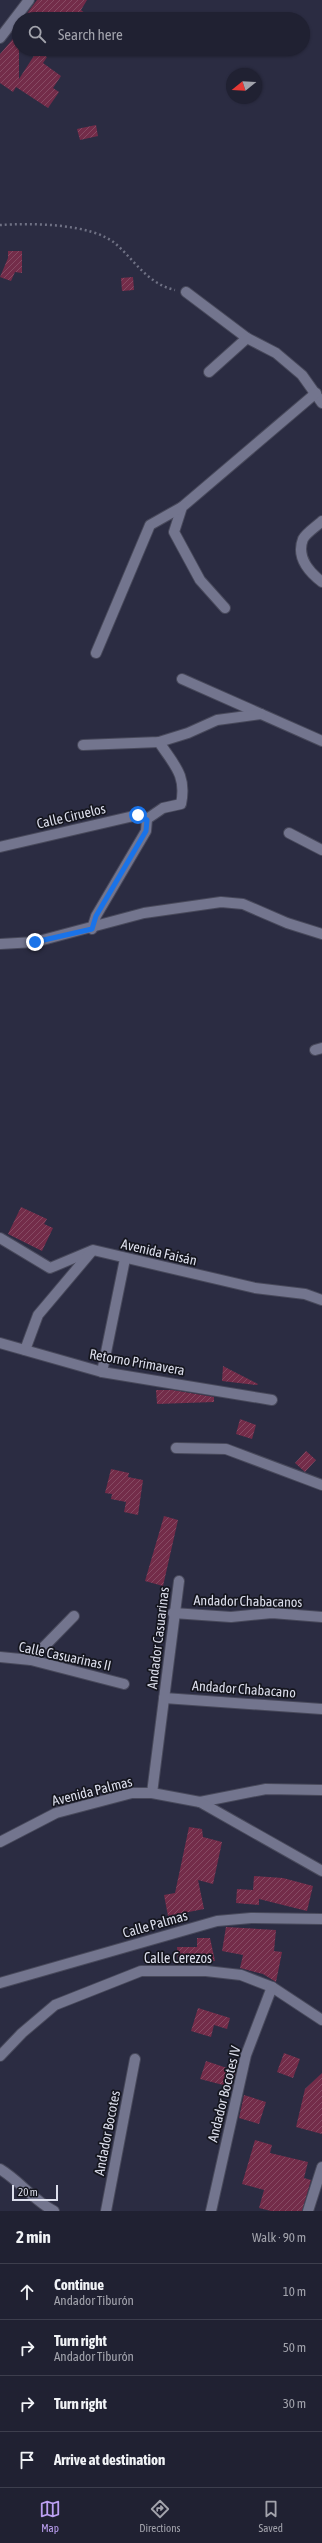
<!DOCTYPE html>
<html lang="en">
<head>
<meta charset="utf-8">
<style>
	:root { --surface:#202132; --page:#28293a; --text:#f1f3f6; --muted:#a2a3ac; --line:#3d3e4d; --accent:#bca0f2 }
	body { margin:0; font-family:"Asap Condensed",sans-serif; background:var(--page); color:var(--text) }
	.compass { position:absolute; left:226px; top:68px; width:36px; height:36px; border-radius:50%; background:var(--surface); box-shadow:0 1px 3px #0004; rotate:252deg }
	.scale { position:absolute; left:12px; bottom:10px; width:46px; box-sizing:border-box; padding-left:4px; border:2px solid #dcdeec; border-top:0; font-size:11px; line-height:14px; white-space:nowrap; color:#dcdeec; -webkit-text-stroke:3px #15161f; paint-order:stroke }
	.stop { position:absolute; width:12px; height:12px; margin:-9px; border:3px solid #1a73e8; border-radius:50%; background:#fff }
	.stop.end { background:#1a73e8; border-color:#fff; box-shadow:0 1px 4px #0008 }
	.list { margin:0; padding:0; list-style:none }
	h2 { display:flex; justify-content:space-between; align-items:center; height:52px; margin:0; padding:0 16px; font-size:17px }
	h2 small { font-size:13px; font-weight:400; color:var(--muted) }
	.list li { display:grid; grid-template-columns:26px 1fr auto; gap:12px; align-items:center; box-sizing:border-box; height:56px; padding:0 16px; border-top:1px solid var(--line) }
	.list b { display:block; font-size:15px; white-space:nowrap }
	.list p { margin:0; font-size:13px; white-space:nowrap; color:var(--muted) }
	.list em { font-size:13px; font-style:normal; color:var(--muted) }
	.icon { flex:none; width:22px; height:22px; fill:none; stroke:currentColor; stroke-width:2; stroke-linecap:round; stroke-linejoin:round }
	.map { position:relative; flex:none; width:322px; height:2211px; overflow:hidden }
	.search { position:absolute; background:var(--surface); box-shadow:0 1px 3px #0004; left:12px; right:12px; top:12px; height:44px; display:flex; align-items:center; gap:10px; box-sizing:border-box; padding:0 14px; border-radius:22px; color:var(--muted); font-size:15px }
	.sheet { height:276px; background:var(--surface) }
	nav { display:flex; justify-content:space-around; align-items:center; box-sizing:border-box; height:56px; border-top:1px solid var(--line); background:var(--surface); font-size:11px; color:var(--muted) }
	nav a { display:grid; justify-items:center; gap:2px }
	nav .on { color:var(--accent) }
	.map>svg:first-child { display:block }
	.building { fill:url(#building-hatch) }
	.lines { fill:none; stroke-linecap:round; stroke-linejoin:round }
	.minor-casing { stroke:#48495b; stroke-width:12 }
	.secondary-casing { stroke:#48495b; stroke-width:12 }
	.path { stroke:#6f7184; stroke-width:2.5; stroke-dasharray:2 3; stroke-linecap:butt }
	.minor { stroke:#73758e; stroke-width:10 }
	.secondary { stroke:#73758e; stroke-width:10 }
	.route { stroke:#1a73e8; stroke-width:5 }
	.labels { text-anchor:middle; stroke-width:3.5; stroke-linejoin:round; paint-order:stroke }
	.street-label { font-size:14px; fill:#dcdeec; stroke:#15161f }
</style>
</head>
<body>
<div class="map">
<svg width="322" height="2211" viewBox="0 0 322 2211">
	<defs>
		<pattern id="building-hatch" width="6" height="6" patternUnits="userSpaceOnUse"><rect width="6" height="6" fill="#732c49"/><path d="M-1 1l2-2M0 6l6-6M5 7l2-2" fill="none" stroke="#864a63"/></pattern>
	</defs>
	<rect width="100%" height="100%" fill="#2b2c42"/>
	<g class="building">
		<path d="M37 0H87L81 10 92 19H23Z"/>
		<path d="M19 32V79L37 51 47 57 43 63 61 76 53 88 59 92 48 108 16 87 13 92 0 83V54Z"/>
		<path d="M96 125 98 136 80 140 77 129Z"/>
		<path d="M8 251H22V273L15 272 11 281 0 277 8 258Z"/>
		<path d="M133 277 134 290 122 291 121 278Z"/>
		<path d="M21 1207 47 1219 44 1224 53 1228 42 1251 8 1234Z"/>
		<path d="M223 1366 258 1384 257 1385 222 1381Z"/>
		<path d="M156 1390H172L214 1397V1402L157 1404Z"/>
		<path d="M240 1419 256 1425 252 1439 236 1434Z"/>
		<path d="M306 1451 316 1460 305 1472 295 1463Z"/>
		<path d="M111 1469 129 1473 128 1477 143 1480 138 1515 124 1512 126 1502 111 1499 112 1494 105 1493Z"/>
		<path d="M164 1516 178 1520 163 1586 145 1581Z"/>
		<path d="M189 1827 202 1829 203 1837 222 1842 213 1884 198 1880 204 1909 168 1916 164 1895 175 1893Z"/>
		<path d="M254 1876 283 1878 313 1886 307 1911 259 1899V1905L236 1903 237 1889 253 1890Z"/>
		<path d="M226 1927 276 1930 274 1951 282 1952 276 1982 263 1974 240 1968 243 1955 222 1951Z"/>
		<path d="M197 1938H210L215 1961 178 1963 177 1947H197Z"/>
		<path d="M198 2008 230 2018 227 2029 214 2025 211 2037 191 2031Z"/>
		<path d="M284 2053 300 2059 293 2078 277 2072Z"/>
		<path d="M206 2061 236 2071 231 2087 200 2079Z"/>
		<path d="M322 2073V2134L296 2127 305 2089Z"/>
		<path d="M244 2095 266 2102 259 2124 239 2118Z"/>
		<path d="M255 2140 272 2145 270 2153 308 2162 304 2178 311 2180 302 2211H271L259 2208 264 2190 242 2184Z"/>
	</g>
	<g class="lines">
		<g class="minor-casing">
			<g id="minor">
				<path d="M0 38 29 0"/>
				<path d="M186 292 247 338 276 353 302 375 322 403"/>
				<path d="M209 372 247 338"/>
				<path d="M322 521C317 526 306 533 303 539 296 557 309 572 322 582"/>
				<path d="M225 608 200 580 174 532 182 507 316 393"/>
				<path d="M96 653 150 525 182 507"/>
				<path d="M182 679 322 741"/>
				<path d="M83 745 159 742 188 733 217 720 261 714"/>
				<path d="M289 833 322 850"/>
				<path d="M0 847 138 815 147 819"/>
				<path d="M92 929 96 916 146 831 147 819 163 808 181 804C187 775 174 765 159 742"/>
				<path d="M0 944 35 942 144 913 221 902 243 904 287 923 322 934"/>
				<path d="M315 1050 322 1048"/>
				<path d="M0 1238 50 1268 93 1250 255 1288 305 1294 322 1300"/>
				<path d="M0 1343 102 1372 272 1400"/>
				<path d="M25 1350 38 1315 92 1251"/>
				<path d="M102 1372 125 1259"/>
				<path d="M176 1448 226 1449 322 1485"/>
				<path d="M173 1613 231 1617 272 1613 322 1617"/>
				<path d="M0 1657 31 1660 124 1684"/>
				<path d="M31 1660 74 1616"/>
				<path d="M164 1698 322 1709"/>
				<path d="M152 1793 179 1581"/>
				<path d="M200 1802 266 1789 322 1790"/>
				<path d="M0 1983 217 1921 251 1918 322 1919"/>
				<path d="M0 2056 22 2033 55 2005 141 1971H206L241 1975 272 1987 322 2020"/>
				<path d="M0 2169C20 2181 33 2200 54 2211"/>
				<path d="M106 2211 135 2059"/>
				<path d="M211 2211 246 2055 272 1987"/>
				<path d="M308 2211 322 2167"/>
			</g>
		</g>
		<g class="secondary-casing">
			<path id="secondary" d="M0 1842 56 1813 132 1793H152L200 1802 322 1871"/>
		</g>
		<path class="path" d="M0 225C31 223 91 223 116 244 135 261 148 284 175 290"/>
		<use href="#minor" class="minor"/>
		<use href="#secondary" class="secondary"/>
	</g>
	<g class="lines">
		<path class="route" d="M35 942 92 929 96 916 146 831 147 820 138 815"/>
	</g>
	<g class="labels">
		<g class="street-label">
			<text transform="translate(71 816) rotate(-13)" y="5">Calle Ciruelos</text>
			<text transform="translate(159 1252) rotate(13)" y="5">Avenida Faisán</text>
			<text transform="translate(137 1362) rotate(10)" y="5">Retorno Primavera</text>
			<text transform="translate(248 1601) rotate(1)" y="5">Andador Chabacanos</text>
			<text transform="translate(158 1638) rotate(-83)" y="5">Andador Casuarinas</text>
			<text transform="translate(65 1656) rotate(12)" y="5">Calle Casuarinas II</text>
			<text transform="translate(244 1689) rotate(4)" y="5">Andador Chabacano</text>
			<text transform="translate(92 1791) rotate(-14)" y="5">Avenida Palmas</text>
			<text transform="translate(155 1924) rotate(-16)" y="5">Calle Palmas</text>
			<text x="178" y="1963">Calle Cerezos</text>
			<text transform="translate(224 2094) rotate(-76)" y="5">Andador Bocotes IV</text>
			<text transform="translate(107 2133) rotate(-79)" y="5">Andador Bocotes</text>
		</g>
	</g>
</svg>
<svg class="compass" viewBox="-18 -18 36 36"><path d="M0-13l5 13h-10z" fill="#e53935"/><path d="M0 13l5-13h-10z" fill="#a2a3ac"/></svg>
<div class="scale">20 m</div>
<div class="stop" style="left:138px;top:815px"></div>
<div class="stop end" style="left:35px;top:942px"></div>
<div class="search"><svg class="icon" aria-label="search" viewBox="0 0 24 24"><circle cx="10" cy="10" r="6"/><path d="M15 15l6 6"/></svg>Search here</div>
</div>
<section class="sheet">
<h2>2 min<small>Walk · 90 m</small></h2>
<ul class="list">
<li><svg class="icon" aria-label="ahead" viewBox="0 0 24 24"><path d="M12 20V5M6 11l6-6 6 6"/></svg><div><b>Continue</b><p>Andador Tiburón</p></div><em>10 m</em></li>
<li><svg class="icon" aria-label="right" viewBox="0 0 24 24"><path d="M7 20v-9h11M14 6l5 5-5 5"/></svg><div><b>Turn right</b><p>Andador Tiburón</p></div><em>50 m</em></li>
<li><svg class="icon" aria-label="right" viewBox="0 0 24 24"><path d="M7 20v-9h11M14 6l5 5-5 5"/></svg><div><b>Turn right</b></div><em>30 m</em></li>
<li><svg class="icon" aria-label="arrive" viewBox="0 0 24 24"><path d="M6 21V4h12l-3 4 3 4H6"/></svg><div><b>Arrive at destination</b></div></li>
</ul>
</section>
<nav>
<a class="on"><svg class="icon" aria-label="map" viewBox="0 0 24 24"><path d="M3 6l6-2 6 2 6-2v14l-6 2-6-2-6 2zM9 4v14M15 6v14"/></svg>Map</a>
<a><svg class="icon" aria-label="directions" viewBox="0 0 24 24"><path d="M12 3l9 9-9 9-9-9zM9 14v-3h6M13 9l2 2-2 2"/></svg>Directions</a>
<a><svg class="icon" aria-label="saved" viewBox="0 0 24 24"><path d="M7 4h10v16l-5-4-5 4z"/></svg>Saved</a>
</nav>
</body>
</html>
